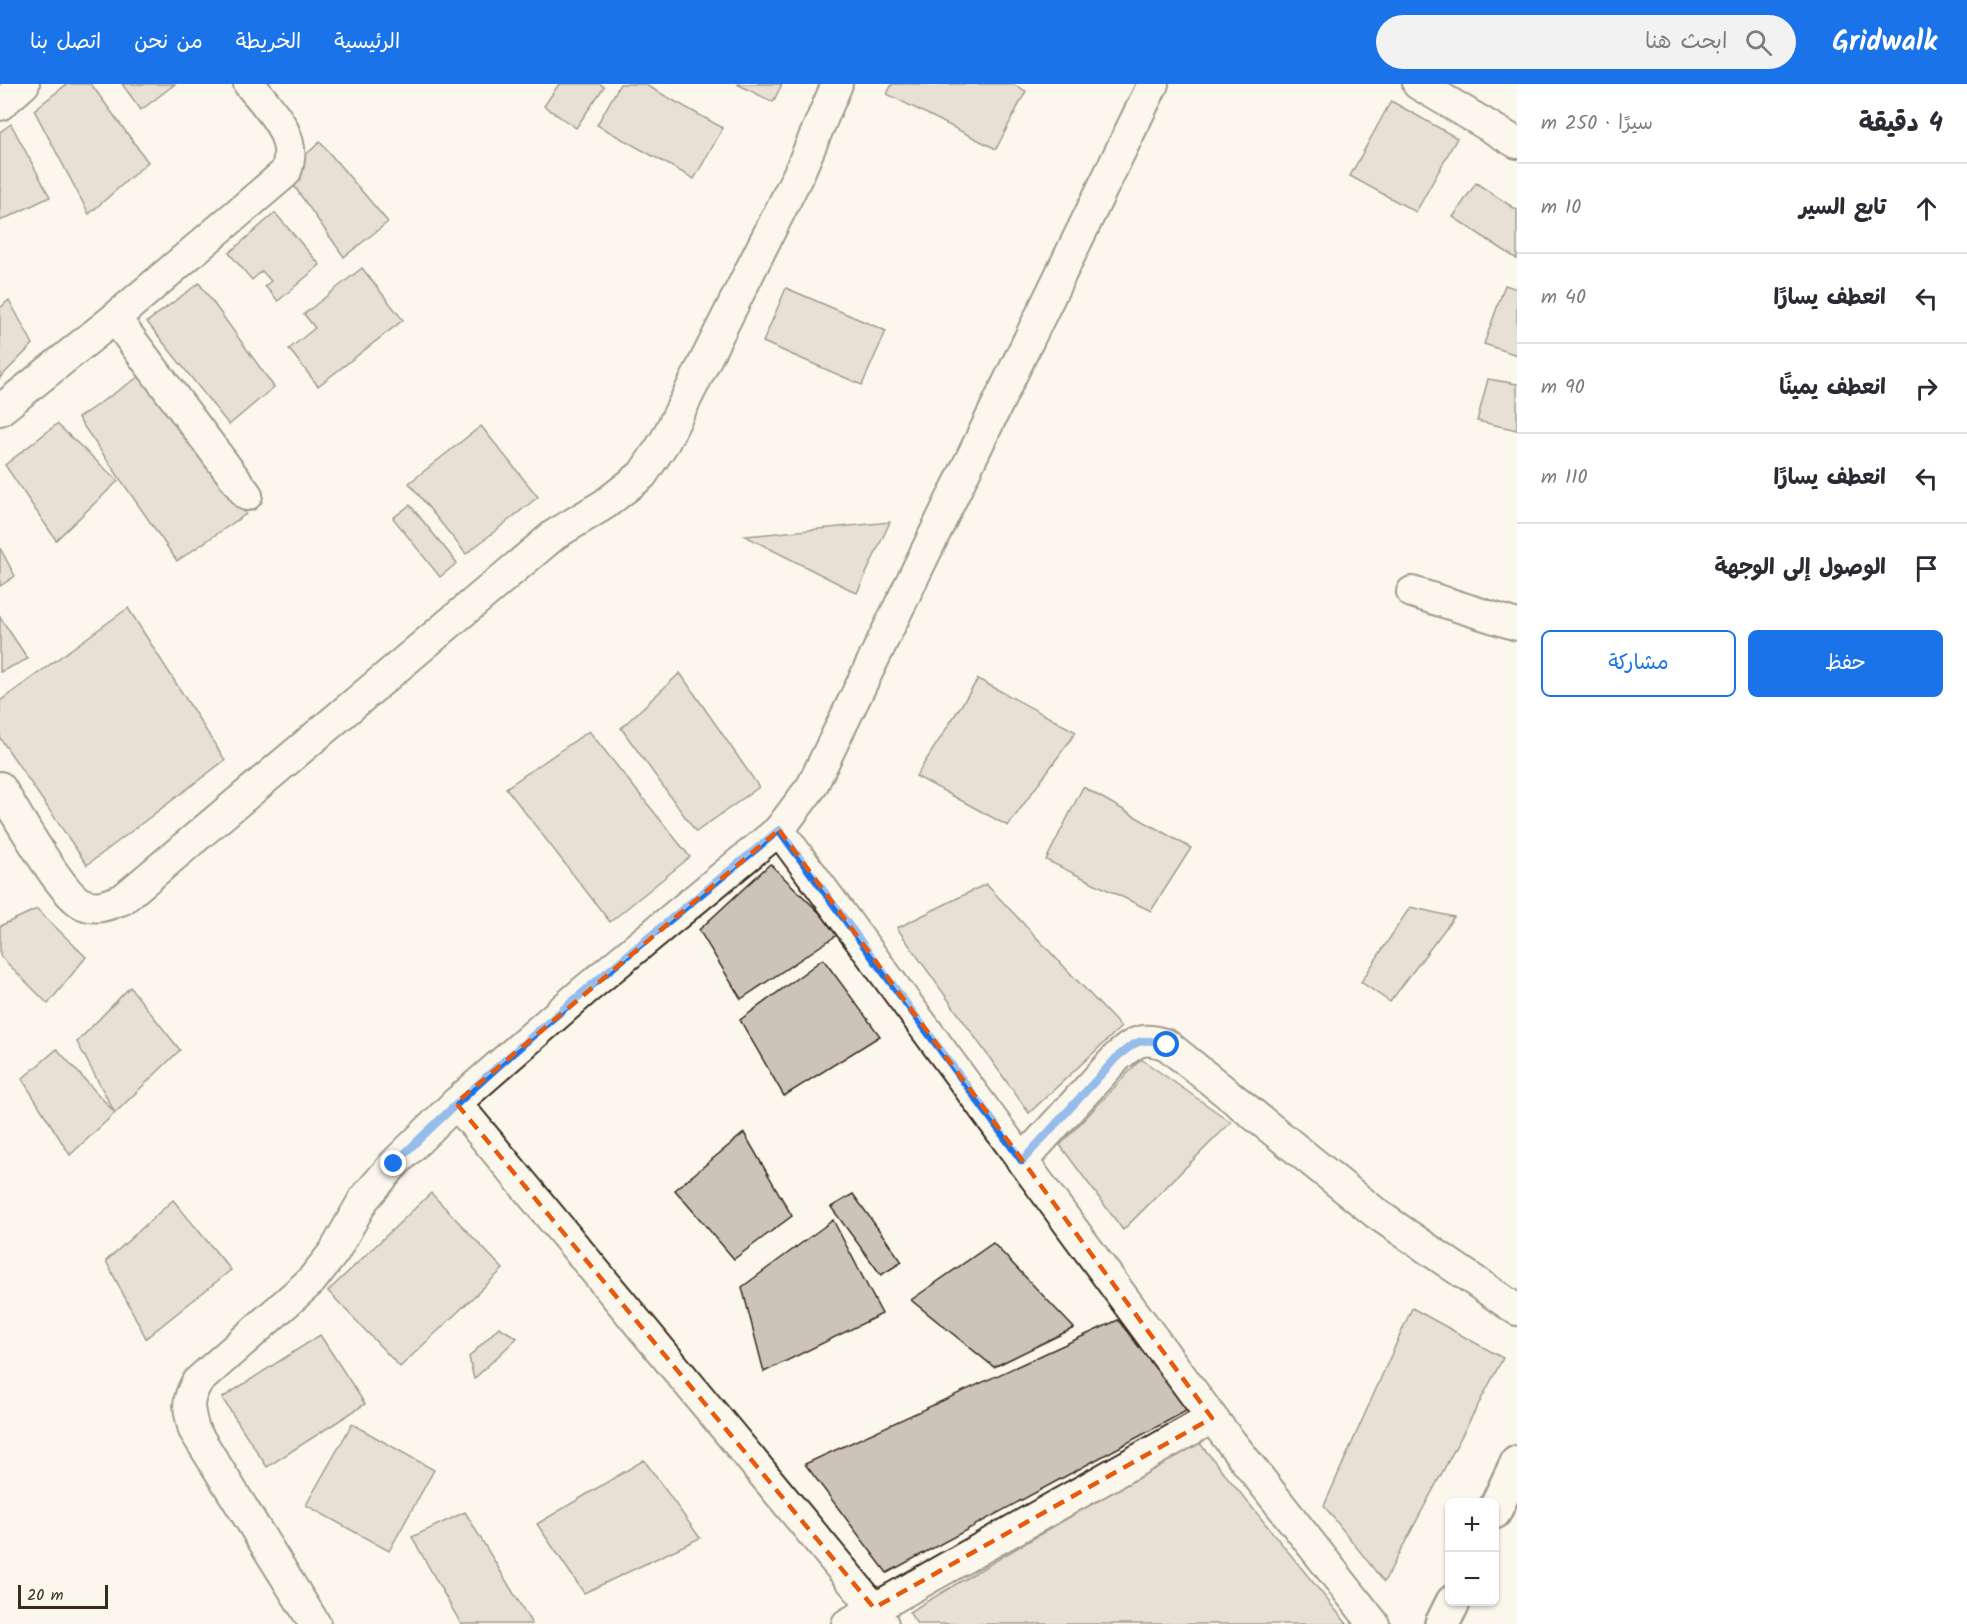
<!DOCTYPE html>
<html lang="ar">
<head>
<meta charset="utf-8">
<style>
	:root { --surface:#fff; --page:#f2f2f3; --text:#2b2b33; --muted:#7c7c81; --line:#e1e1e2; --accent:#1a73e8 }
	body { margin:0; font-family:Kalam,"Playpen Sans Arabic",sans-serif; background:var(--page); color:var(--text); direction:rtl }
	.controls { position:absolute; right:18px; bottom:18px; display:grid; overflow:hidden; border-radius:9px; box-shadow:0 2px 4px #0004 }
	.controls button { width:54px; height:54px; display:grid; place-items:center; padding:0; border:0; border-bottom:2px solid var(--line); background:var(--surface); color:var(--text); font:30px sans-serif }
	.scale { position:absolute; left:18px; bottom:15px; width:90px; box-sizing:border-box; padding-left:6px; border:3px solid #3b2a1e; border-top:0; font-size:16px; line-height:21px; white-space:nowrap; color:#3b2a1e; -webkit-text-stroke:4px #fbf7ec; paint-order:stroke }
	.stop { position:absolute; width:18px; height:18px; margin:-14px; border:4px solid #1a73e8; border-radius:50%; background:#fff }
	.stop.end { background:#1a73e8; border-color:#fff; box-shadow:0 2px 6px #0008 }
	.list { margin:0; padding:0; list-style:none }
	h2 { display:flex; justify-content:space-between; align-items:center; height:78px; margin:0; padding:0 24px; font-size:26px }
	h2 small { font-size:20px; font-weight:400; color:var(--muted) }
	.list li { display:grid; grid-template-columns:39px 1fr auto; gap:18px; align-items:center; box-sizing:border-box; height:90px; padding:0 24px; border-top:2px solid var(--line) }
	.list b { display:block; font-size:22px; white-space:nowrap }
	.list em { font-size:20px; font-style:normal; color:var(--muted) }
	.actions { display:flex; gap:12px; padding:18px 24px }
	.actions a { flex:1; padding:14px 0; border:2px solid var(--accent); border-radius:9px; text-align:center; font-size:21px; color:var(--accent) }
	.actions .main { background:var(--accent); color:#fff }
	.icon { flex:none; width:33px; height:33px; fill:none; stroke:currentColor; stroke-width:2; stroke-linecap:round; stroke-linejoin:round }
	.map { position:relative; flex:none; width:1517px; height:1540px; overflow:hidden; direction:ltr }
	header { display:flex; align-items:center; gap:36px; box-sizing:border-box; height:84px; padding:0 30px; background:var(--accent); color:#fff }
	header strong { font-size:28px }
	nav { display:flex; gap:33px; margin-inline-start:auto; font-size:21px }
	.search { width:420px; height:54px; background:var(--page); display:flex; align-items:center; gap:15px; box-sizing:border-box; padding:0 21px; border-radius:33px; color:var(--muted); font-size:22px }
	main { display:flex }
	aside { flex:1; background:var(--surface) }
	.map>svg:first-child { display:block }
	.building { fill:#ccc4b9; stroke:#3b2a1e; stroke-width:1.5 }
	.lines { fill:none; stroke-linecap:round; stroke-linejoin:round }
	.street-casing { stroke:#3b2a1e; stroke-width:34 }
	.secondary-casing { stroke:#3b2a1e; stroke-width:38 }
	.street { stroke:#fbf7ec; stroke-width:30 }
	.secondary { stroke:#fbf7ec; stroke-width:33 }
	.route { stroke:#1a73e8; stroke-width:8 }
	.marked { fill:none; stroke:#e8590c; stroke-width:4.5; stroke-dasharray:12 8; stroke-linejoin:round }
</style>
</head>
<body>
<header>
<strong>Gridwalk</strong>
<div class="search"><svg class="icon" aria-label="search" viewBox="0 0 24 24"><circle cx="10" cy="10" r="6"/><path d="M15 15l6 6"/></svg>ابحث هنا</div>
<nav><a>الرئيسية</a><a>الخريطة</a><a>من نحن</a><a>اتصل بنا</a></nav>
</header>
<main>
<aside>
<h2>4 دقيقة<small>سيرًا · 250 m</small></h2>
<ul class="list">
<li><svg class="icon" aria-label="ahead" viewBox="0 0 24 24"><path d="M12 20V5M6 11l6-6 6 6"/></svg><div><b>تابع السير</b></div><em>10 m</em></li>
<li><svg class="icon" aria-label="left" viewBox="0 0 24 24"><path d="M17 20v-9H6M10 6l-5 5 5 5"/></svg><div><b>انعطف يسارًا</b></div><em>40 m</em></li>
<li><svg class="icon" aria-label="right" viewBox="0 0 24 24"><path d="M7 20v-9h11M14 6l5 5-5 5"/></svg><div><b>انعطف يمينًا</b></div><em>90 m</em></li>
<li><svg class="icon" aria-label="left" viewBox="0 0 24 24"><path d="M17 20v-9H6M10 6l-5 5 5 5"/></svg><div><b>انعطف يسارًا</b></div><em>110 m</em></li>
<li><svg class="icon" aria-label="arrive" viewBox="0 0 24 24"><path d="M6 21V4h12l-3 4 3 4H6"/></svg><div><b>الوصول إلى الوجهة</b></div></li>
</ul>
<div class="actions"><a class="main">حفظ</a><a>مشاركة</a></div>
</aside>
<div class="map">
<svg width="1517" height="1540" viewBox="0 0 1517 1540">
	<rect width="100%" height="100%" fill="#fbf7ec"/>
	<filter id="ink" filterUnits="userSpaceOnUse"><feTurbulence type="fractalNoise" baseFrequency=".0167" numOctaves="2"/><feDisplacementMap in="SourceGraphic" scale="12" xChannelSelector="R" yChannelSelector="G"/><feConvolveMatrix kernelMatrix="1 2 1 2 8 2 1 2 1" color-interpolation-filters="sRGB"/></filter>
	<g filter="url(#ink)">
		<g class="building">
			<path d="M67 0H91L148 78 89 130 34 26Z"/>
			<path d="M122 0H175L141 26Z"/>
			<path d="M559 0H600L604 3 576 44 544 22Z"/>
			<path d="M620 0H644L723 44 694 95 597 41Z"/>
			<path d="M737 0H782L773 18Z"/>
			<path d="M892 0H1012L1026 7 996 65 887 10Z"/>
			<path d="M1391 17 1457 54 1416 128 1350 92Z"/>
			<path d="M11 40 50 113 0 137V48Z"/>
			<path d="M320 58 388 138 344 173 285 89Z"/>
			<path d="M1476 99 1517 126V175L1453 133Z"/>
			<path d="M275 129 320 181 278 217 265 202 271 197 262 187 252 196 229 169Z"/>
			<path d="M362 184 403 236 318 302 289 265 315 244 304 230Z"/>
			<path d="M199 199 274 303 229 341 147 238Z"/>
			<path d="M1505 201 1517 205V271L1484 260Z"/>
			<path d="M786 204 886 247 862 301 763 258Z"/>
			<path d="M9 216 33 260 0 294V224Z"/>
			<path d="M147 287 246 430 177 477 78 334Z"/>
			<path d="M1488 295 1517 300V346L1477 337Z"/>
			<path d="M57 340 118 397 56 456 5 381Z"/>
			<path d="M481 342 538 413 466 470 409 399Z"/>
			<path d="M410 421 457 479 440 493 393 434Z"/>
			<path d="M890 438 857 509 745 452 757 451Z"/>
			<path d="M0 464 15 492 0 502Z"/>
			<path d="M128 524 225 676 87 781 0 654V617Z"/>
			<path d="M0 533 28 575 0 588Z"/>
			<path d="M680 589 759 703 696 748 621 644Z"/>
			<path d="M978 595 1076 648 1008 742 916 692Z"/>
			<path d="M589 647 690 773 610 838 506 704Z"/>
			<path d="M1083 703 1191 764 1151 827 1046 776Z"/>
			<path d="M770 780 840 849 741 915 699 846Z"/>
			<path d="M986 800 1121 943 1029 1029 897 844Z"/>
			<path d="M1410 823 1454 833 1390 918 1361 898Z"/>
			<path d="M37 825 86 873 48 920 0 872V842Z"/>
			<path d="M823 875 880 952 784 1012 740 936Z"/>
			<path d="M130 903 180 966 115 1029 77 958Z"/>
			<path d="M57 965 115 1029 70 1071 22 995Z"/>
			<path d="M1141 975 1231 1038 1123 1146 1060 1061Z"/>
			<path d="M744 1049 792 1132 734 1175 675 1106Z"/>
			<path d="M431 1109 503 1185 400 1283 328 1207Z"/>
			<path d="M853 1110 902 1178 881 1191 831 1123Z"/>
			<path d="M173 1116 231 1186 146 1254 106 1177Z"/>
			<path d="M833 1136 882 1230 764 1288 742 1203Z"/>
			<path d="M993 1159 1074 1244 994 1283 911 1216Z"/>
			<path d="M1412 1224 1503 1274 1384 1498 1324 1422Z"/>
			<path d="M1118 1236 1188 1326 887 1489 805 1380Z"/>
			<path d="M499 1243 517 1254 474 1295 469 1273Z"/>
			<path d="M320 1251 365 1320 267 1383 222 1314Z"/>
			<path d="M352 1340 434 1386 389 1467 306 1421Z"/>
			<path d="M1198 1357 1347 1540H917L909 1528Z"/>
			<path d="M644 1376 700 1454 584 1509 537 1440Z"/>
			<path d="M465 1428 532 1540H461L412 1453Z"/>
		</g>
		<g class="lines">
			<g class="street-casing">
				<g id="street">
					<path d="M1418 0 1517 59"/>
					<path d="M0 21 24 0"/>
					<path d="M115 234 247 411"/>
					<path d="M0 326 115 234 285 89C301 55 269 24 249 0"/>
					<path d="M1412 508 1517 541"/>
					<path d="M0 703C15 727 61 811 83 820 98 826 109 820 123 815L554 451 605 420 642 391 665 357 799 89 837 0"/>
					<path d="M779 746 1212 1334 1374 1540"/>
					<path d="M456 1019 874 1524 883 1540"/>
					<path d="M1022 1077 1117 973C1136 957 1142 952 1167 961L1377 1130 1517 1226"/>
					<path d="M315 1540 194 1346C188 1324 186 1318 197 1298L311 1197 334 1168 364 1115 394 1080 456 1019 584 907 779 746 812 702 1153 0"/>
					<path d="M847 1540 1212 1334"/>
				</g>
			</g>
			<g class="secondary-casing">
				<g id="secondary">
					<path d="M1494 1428 1517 1379"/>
					<path d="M1442 1540 1453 1518"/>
				</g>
			</g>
			<use href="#street" class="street"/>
			<use href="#secondary" class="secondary"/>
		</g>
	</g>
	<g class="lines" filter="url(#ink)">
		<path class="route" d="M394 1080C515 960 648 854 779 746L1022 1077 1117 973C1136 957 1142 952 1167 961"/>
	</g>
	<path d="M0 0H1517V1540H0ZM779 746 1212 1334 874 1524 456 1019Z" fill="#fbf7ec" fill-opacity=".55" fill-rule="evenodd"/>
	<path class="marked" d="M779 746 1212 1334 874 1524 456 1019Z"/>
</svg>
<div class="controls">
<button>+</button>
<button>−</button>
</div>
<div class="scale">20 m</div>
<div class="stop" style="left:1167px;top:961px"></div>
<div class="stop end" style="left:394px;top:1080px"></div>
</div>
</main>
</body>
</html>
